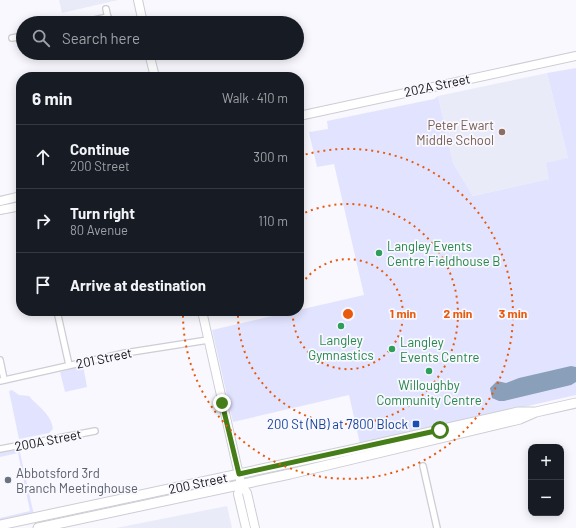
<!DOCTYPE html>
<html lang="en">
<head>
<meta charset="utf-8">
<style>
	:root { --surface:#171b24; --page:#242831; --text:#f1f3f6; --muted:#9ea1a6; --line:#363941 }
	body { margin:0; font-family:Barlow,sans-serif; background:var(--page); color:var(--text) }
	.controls { position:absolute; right:12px; bottom:12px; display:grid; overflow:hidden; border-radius:8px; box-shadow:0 2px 10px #0003 }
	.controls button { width:36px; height:36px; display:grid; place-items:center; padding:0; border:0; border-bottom:1px solid var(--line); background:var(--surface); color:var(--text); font:20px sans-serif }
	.stop { position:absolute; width:12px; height:12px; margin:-9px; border:3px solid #457e18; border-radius:50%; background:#fff }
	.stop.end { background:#457e18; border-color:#fff; box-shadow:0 1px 4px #0008 }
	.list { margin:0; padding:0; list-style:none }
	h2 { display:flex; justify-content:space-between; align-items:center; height:52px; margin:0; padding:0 16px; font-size:17px }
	h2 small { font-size:13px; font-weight:400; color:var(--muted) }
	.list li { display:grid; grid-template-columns:26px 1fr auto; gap:12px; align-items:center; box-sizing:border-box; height:64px; padding:0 16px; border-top:1px solid var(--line) }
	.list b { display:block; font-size:15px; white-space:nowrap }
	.list p { margin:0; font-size:13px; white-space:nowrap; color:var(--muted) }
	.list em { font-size:13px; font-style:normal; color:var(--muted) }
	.icon { flex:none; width:22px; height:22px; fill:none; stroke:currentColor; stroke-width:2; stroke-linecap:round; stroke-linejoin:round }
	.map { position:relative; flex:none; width:576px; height:528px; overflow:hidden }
	.search { position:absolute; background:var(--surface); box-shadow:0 2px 10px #0003; left:16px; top:16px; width:288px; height:44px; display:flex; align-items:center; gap:10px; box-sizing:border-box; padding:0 14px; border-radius:22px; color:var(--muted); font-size:15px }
	.panel { position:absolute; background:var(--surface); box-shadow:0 2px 10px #0003; left:16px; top:72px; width:288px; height:244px; border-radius:16px }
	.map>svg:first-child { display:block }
	.built { fill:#eaebf9 }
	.green { fill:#e2e4ff }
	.water { fill:#8a9fba }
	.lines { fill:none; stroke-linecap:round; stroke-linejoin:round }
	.street-casing { stroke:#cdced4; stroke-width:8 }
	.secondary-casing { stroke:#cdced4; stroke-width:10 }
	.primary-casing { stroke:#cdced4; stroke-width:11 }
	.street { stroke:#fff; stroke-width:5.5 }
	.secondary { stroke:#fff; stroke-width:8 }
	.primary { stroke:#fff; stroke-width:9 }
	.route { stroke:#457e18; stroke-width:5 }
	.ring { fill:none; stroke:#e8590c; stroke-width:2; stroke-dasharray:2 4 }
	.education-dot { fill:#8d6e63; stroke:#f8f8fe; stroke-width:1.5 }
	.leisure-dot { fill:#2e9e5b; stroke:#f8f8fe; stroke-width:1.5 }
	.transit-dot { fill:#1a4fb4; stroke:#f8f8fe; stroke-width:1.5 }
	.worship-dot { fill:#6b7280; stroke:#f8f8fe; stroke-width:1.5 }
	.labels { text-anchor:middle; stroke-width:3.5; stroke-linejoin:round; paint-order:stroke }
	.street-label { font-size:13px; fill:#131315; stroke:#f8f8fe }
	.education-label { font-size:13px; fill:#785e54; stroke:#f8f8fe; text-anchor:end }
	.leisure-label { font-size:13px; fill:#27864d; stroke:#f8f8fe; text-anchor:start }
	.transit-label { font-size:13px; fill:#164399; stroke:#f8f8fe; text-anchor:end }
	.worship-label { font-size:13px; fill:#5b616d; stroke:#f8f8fe; text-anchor:start }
	.centre { fill:#e8590c; stroke:#f8f8fe; stroke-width:2 }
	.ring-label { font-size:12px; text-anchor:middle; font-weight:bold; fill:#e8590c; stroke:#f8f8fe; stroke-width:3.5; stroke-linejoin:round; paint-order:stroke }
</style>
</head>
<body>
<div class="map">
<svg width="576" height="528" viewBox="0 0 576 528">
	<rect width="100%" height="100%" fill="#f8f8fe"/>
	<g class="built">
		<path d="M59 0H118L62 13Z"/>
		<path d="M547 73 568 158 550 179 473 196 453 163 438 96Z"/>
		<path d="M227 506 232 528H116Z"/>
	</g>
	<g class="green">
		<path d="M576 68V395L360 444 349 395 233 422 212 330 364 295 334 164 317 167 309 132 328 129 327 121 434 99 438 96 453 163 473 196 549 179 546 163 568 158 547 73Z"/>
		<path d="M83 365 87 387 65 392 60 372Z"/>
		<path d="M12 390 19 395 29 396C38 407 51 413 53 429L49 433 19 439 9 391Z"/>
		<path d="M19 448 34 515 0 523V518L30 511 18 453 0 457V452Z"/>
	</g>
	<path class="water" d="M571 366 576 367V382L571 385 504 401H499L492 398 490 388 497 381 506 383 519 378Z"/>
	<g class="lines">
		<g class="street-casing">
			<g id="street">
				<path d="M106 9 109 23"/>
				<path d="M80 23 108 17"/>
				<path d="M12 38 23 36"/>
				<path d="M57 311 69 365"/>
				<path d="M0 360 4 379"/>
				<path d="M0 381 125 353 208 340"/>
				<path d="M0 449 95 431"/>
				<path d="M423 466 437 528"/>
			</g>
		</g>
		<g class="secondary-casing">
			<g id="secondary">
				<path d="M138 0 143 23"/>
				<path d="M149 53 155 77"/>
				<path d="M299 116 576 56"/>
				<path d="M0 201 21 196"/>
				<path d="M0 210 21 206"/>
				<path d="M202 311 241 484 247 493 255 528"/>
				<path d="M241 484 238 494 246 528"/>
			</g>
		</g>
		<g class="primary-casing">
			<g id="primary">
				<path d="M0 525 351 450 518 412H533"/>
				<path d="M38 528 290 474 520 419 536 412 576 403"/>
			</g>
		</g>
		<use href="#street" class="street"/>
		<use href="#secondary" class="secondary"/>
		<use href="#primary" class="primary"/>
	</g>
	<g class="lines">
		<path class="route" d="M222 403 239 474 440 430"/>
	</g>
	<g class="ring">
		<path d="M299 289A55 55 0 1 1 293 311"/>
		<path d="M300 215A110 110 0 1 1 238 311"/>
		<path d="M300 156A165 165 0 1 1 183 311"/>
	</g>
	<circle class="education-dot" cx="502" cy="132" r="4"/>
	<g class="leisure-dot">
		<circle cx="379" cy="253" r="4"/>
		<circle cx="341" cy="326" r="4"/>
		<circle cx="392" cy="349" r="4"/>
		<circle cx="429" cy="371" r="4"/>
	</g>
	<rect class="transit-dot" x="412" y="420" width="8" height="8" rx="2"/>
	<circle class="worship-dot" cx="8" cy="480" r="4"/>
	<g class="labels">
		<g class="street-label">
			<text transform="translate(437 85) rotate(-12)" y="5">202A Street</text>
			<text transform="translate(104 358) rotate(-12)" y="5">201 Street</text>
			<text transform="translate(48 440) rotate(-11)" y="5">200A Street</text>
			<text transform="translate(198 483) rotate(-12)" y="5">200 Street</text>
		</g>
		<g class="education-label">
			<text x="494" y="130">Peter Ewart<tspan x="494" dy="15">Middle School</tspan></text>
		</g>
		<g class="leisure-label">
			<text x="387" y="251">Langley Events<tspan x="387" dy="15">Centre Fieldhouse B</tspan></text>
			<text x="341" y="345" text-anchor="middle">Langley<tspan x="341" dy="15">Gymnastics</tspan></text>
			<text x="400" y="347">Langley<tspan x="400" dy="15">Events Centre</tspan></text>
			<text x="429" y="390" text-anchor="middle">Willoughby<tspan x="429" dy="15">Community Centre</tspan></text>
		</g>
		<g class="transit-label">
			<text x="408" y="429">200 St (NB) at 7800 Block</text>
		</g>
		<g class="worship-label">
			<text x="16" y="478">Abbotsford 3rd<tspan x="16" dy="15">Branch Meetinghouse</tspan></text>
		</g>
	</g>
	<circle cx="348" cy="314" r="6" class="centre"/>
	<g class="ring-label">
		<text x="403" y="318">1 min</text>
		<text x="458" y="318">2 min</text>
		<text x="513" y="318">3 min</text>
	</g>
</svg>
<div class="controls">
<button>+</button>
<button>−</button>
</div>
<div class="stop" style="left:440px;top:430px"></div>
<div class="stop end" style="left:222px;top:403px"></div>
<div class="search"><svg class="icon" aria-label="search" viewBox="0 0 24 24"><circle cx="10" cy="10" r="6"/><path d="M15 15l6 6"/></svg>Search here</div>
<section class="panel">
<h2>6 min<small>Walk · 410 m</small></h2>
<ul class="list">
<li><svg class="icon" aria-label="ahead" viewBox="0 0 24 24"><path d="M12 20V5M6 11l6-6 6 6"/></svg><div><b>Continue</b><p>200 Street</p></div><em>300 m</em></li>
<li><svg class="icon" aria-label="right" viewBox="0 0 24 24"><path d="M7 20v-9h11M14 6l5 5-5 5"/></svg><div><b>Turn right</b><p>80 Avenue</p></div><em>110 m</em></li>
<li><svg class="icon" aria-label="arrive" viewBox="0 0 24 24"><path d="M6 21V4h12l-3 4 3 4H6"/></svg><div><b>Arrive at destination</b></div></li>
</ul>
</section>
</div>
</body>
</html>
